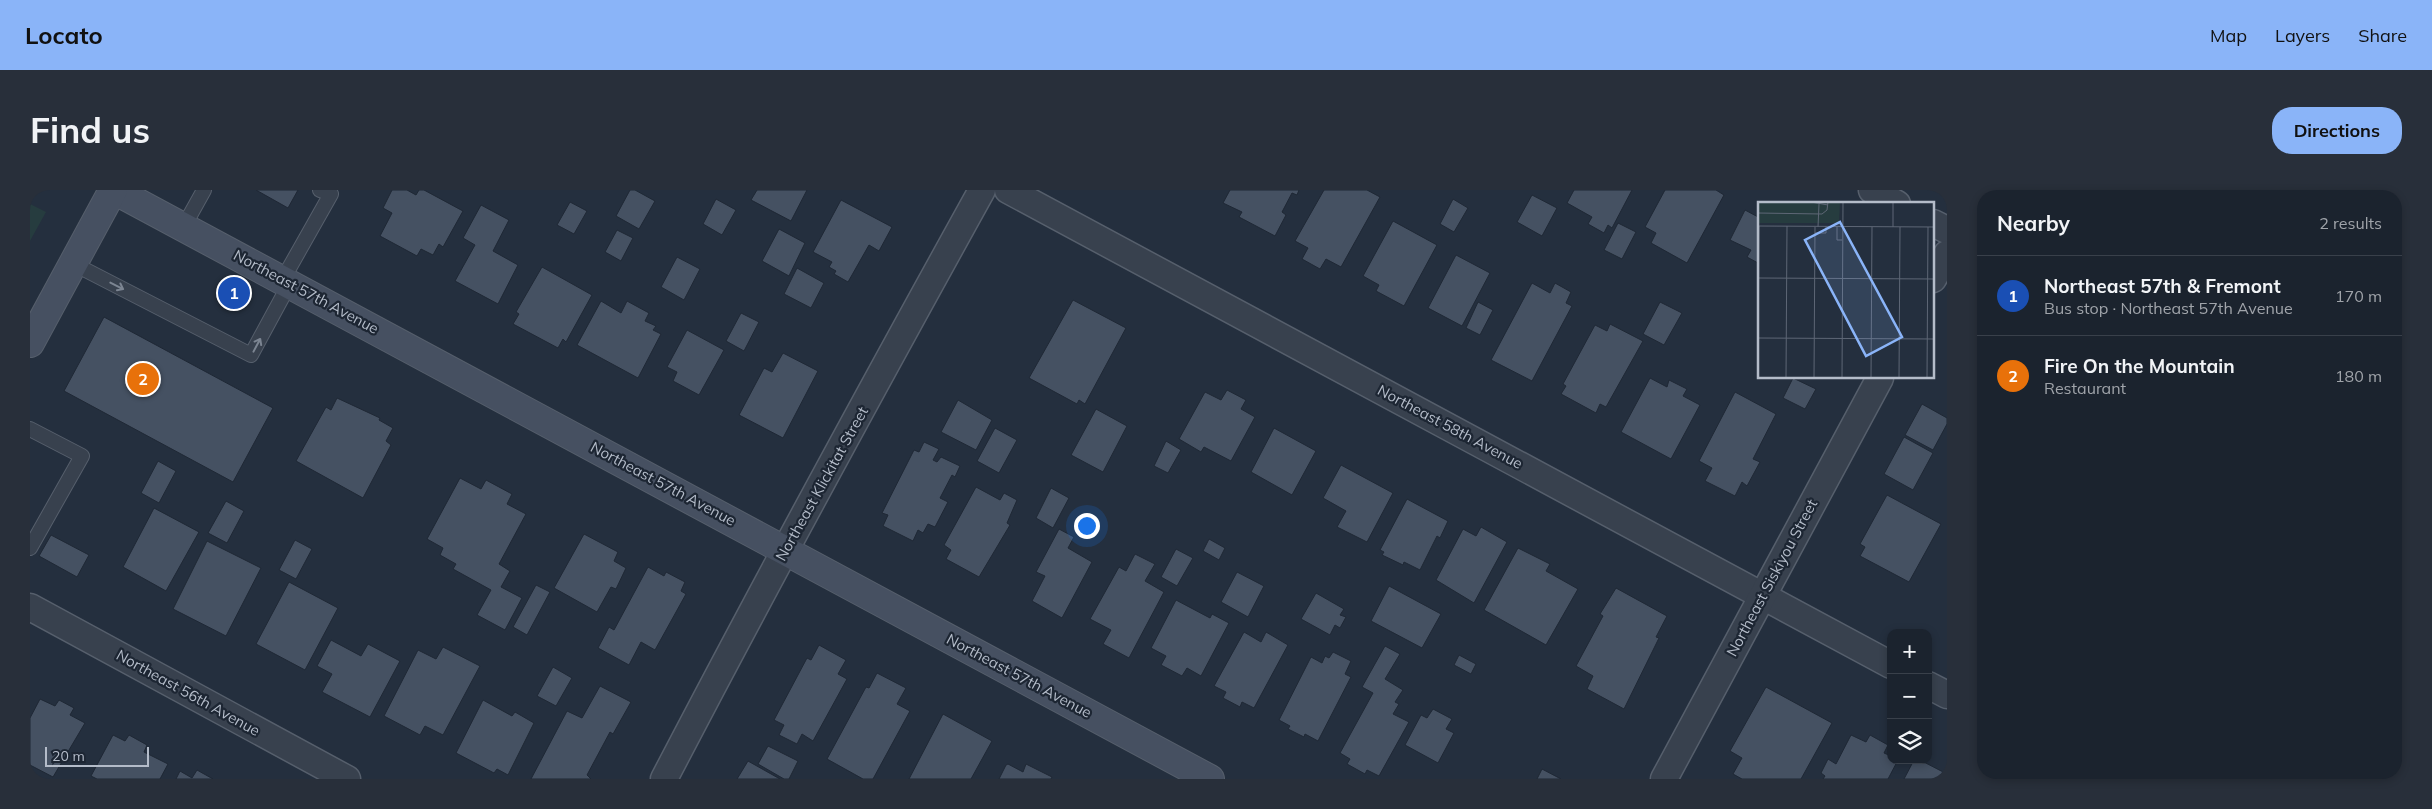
<!DOCTYPE html>
<html lang="en">
<head>
<meta charset="utf-8">
<style>
	:root { --surface:#1b232e; --page:#282f3a; --text:#f1f3f6; --muted:#a0a4aa; --line:#39404a; --accent:#8ab4f8 }
	body { margin:0; font-family:Mulish,sans-serif; background:var(--page); color:var(--text) }
	.controls { position:absolute; right:15px; bottom:15px; display:grid; overflow:hidden; border-radius:10px; box-shadow:0 2px 8px #0003 }
	.controls button { width:45px; height:45px; display:grid; place-items:center; padding:0; border:0; border-bottom:1px solid var(--line); background:var(--surface); color:var(--text); font:25px sans-serif }
	.scale { position:absolute; left:15px; bottom:12px; width:104px; box-sizing:border-box; padding-left:5px; border:2px solid #b4bcc9; border-top:0; font-size:14px; line-height:18px; white-space:nowrap; color:#b4bcc9; -webkit-text-stroke:4px #1d2633; paint-order:stroke }
	.you { position:absolute; left:1056px; top:335px; width:18px; height:18px; margin:-12px; border:4px solid #fff; border-radius:50%; background:#1a73e8; box-shadow:0 0 0 8px #1a73e833 }
	.badge { display:grid; place-items:center; width:32px; height:32px; border-radius:50%; background:var(--accent); color:#fff; font-size:16px; font-weight:700 }
	.pin { position:absolute; translate:-50% -50%; border:2px solid #fff; box-shadow:0 1px 5px #0006 }
	.list { margin:0; padding:0; list-style:none }
	h2 { display:flex; justify-content:space-between; align-items:center; height:65px; margin:0; padding:0 20px; font-size:21px }
	h2 small { font-size:16px; font-weight:400; color:var(--muted) }
	.list li { display:grid; grid-template-columns:32px 1fr auto; gap:15px; align-items:center; box-sizing:border-box; height:80px; padding:0 20px; border-top:1px solid var(--line) }
	.list b { display:block; font-size:19px; white-space:nowrap }
	.list p { margin:0; font-size:16px; white-space:nowrap; color:var(--muted) }
	.list em { font-size:16px; font-style:normal; color:var(--muted) }
	.icon { flex:none; width:28px; height:28px; fill:none; stroke:currentColor; stroke-width:2; stroke-linecap:round; stroke-linejoin:round }
	.map { position:relative; flex:none; width:1917px; height:589px; overflow:hidden; border-radius:20px }
	header { display:flex; align-items:center; gap:30px; box-sizing:border-box; height:70px; padding:0 25px; background:var(--accent); color:#111 }
	header strong { font-size:24px }
	nav { display:flex; gap:28px; margin-inline-start:auto; font-size:18px }
	.intro { display:flex; align-items:center; justify-content:space-between; box-sizing:border-box; height:120px; padding:0 30px }
	h1 { margin:0; font-size:35px }
	.button { padding:12px 22px; border-radius:20px; background:var(--accent); color:#111; font-size:18px; font-weight:700 }
	main { display:flex; gap:30px; padding:0 30px }
	aside { flex:1; background:var(--surface); border-radius:20px; box-shadow:0 2px 8px #0003 }
	.map>svg:first-child { display:block }
	.green { fill:#263c3f }
	.building { fill:#455162; stroke:#1f2835 }
	.lines { fill:none; stroke-linecap:round; stroke-linejoin:round }
	.service-casing { stroke:#565f6c; stroke-width:16 }
	.minor-casing { stroke:#565f6c; stroke-width:29 }
	.secondary-casing { stroke:#565f6c; stroke-width:30 }
	.service { stroke:#38414e; stroke-width:14 }
	.minor { stroke:#38414e; stroke-width:26 }
	.secondary { stroke:#465061; stroke-width:28 }
	.oneway { stroke:#7c8592 }
	.labels { text-anchor:middle; stroke-width:4.5; stroke-linejoin:round; paint-order:stroke }
	.street-label { font-size:15px; fill:#b4bcc9; stroke:#1d2633 }
	.inset-road { fill:none; stroke:#5e6776; stroke-width:1 }
	.view { fill:#8ab4f8; fill-opacity:0.15; stroke:#8ab4f8; stroke-width:2.5 }
	.inset-edge { fill:none; stroke:#b4bcc9; stroke-width:2.5 }
</style>
</head>
<body>
<header>
<strong>Locato</strong>
<nav><a>Map</a><a>Layers</a><a>Share</a></nav>
</header>
<div class="intro"><h1>Find us</h1><a class="button">Directions</a></div>
<main>
<div class="map">
<svg width="1917" height="589" viewBox="0 0 1917 589">
	<rect width="100%" height="100%" fill="#242f3e"/>
	<path class="green" d="M0 14 16 22 0 51Z"/>
	<g class="building">
		<path d="M226 0H268L258 18Z"/>
		<path d="M362 0H377L386 5 389 0H394L433 21 413 57 409 54 403 65 391 59 387 66 350 46 362 23 353 18Z"/>
		<path d="M600 0H605L625 11 609 39 586 26Z"/>
		<path d="M727 0H777L761 31 721 10Z"/>
		<path d="M1200 0H1269L1267 5 1262 3 1252 22 1256 25 1245 46 1209 27 1212 22 1193 13Z"/>
		<path d="M1294 0H1337L1350 7 1311 77 1296 69 1290 79 1272 69 1278 58 1265 51Z"/>
		<path d="M1544 0H1602L1582 38 1578 35 1574 43 1558 34 1562 27 1537 13Z"/>
		<path d="M1635 0H1686L1694 5 1657 73 1621 53 1626 43 1615 37Z"/>
		<path d="M1502 5 1527 18 1512 46 1487 32Z"/>
		<path d="M686 9 706 20 692 45 673 34Z"/>
		<path d="M1423 9 1438 18 1424 42 1410 34Z"/>
		<path d="M811 10 862 37 849 61 839 55 818 92 804 84 806 81 799 77 802 72 783 62Z"/>
		<path d="M540 12 557 21 544 44 527 35Z"/>
		<path d="M451 15 479 30 463 61 488 75 468 114 425 91 445 55 433 48Z"/>
		<path d="M1715 20 1730 28 1728 73 1717 67 1721 60 1700 50Z"/>
		<path d="M1363 31 1407 55 1374 116 1346 101 1349 95 1333 86Z"/>
		<path d="M1588 33 1606 42 1592 69 1574 60Z"/>
		<path d="M749 39 775 53 759 86 732 71Z"/>
		<path d="M587 40 603 48 591 71 575 62Z"/>
		<path d="M1426 65 1460 83 1432 136 1398 118Z"/>
		<path d="M647 67 670 79 654 110 631 97Z"/>
		<path d="M512 77 562 105 536 152 533 149 528 158 483 134 489 124 486 122Z"/>
		<path d="M767 78 794 93 781 118 754 104Z"/>
		<path d="M1502 93 1520 103 1525 93 1541 102 1536 113 1542 116 1502 191 1461 170Z"/>
		<path d="M1043 110 1096 138 1055 214 1049 210 1047 214 999 188Z"/>
		<path d="M571 111 591 123 597 111 619 123 615 131 626 136 623 140 631 144 608 188 547 155Z"/>
		<path d="M1448 112 1463 120 1450 145 1436 138Z"/>
		<path d="M1630 112 1652 123 1634 155 1613 144Z"/>
		<path d="M711 123 729 132 714 161 696 151Z"/>
		<path d="M74 127 243 218 203 292 34 201Z"/>
		<path d="M1580 134 1613 151 1576 217 1570 214 1566 223 1531 204 1536 196 1533 194 1565 135 1577 141Z"/>
		<path d="M657 140 694 160 669 205 643 191 647 182 637 177Z"/>
		<path d="M753 163 788 181 753 248 709 225 734 178 742 182Z"/>
		<path d="M1620 188 1637 197 1639 190 1657 199 1653 206 1670 215 1641 269 1591 242Z"/>
		<path d="M1763 188 1786 199 1775 219 1753 208Z"/>
		<path d="M1197 200 1216 210 1211 219 1225 227 1201 271 1174 257 1171 262 1149 249 1175 202 1191 210Z"/>
		<path d="M1705 202 1746 224 1723 269 1730 272 1717 296 1712 292 1705 306 1675 291 1682 278 1669 271Z"/>
		<path d="M307 208 350 228 349 230 363 238 356 251 361 255 333 308 266 271 296 217 301 220Z"/>
		<path d="M928 210 962 230 946 260 911 242Z"/>
		<path d="M1892 214 1917 228V234L1903 260 1875 245Z"/>
		<path d="M1066 219 1097 236 1073 282 1041 265Z"/>
		<path d="M965 238 987 250 969 283 947 271Z"/>
		<path d="M1244 238 1286 261 1262 305 1221 282Z"/>
		<path d="M1874 247 1903 263 1883 300 1854 284Z"/>
		<path d="M1136 251 1151 260 1138 283 1124 276Z"/>
		<path d="M894 252 909 259 903 270 907 272 911 267 930 276 925 287 922 285 910 308 918 312 905 337 898 334 893 343 888 340 883 351 853 336 858 325 852 323 884 260 889 262Z"/>
		<path d="M128 271 146 281 129 313 111 303Z"/>
		<path d="M1311 275 1363 303 1337 352 1307 337 1316 321 1293 308Z"/>
		<path d="M430 288 451 299 456 290 482 304 477 314 496 324 469 374 480 381 471 397 492 408 475 440 447 425 461 400 423 379 426 374 410 365 413 358 397 349Z"/>
		<path d="M946 297 970 310 974 303 987 310 977 333 980 335 949 387 916 369 921 360 914 355Z"/>
		<path d="M1021 298 1039 308 1023 338 1006 328Z"/>
		<path d="M1857 305 1911 334 1879 392 1830 366 1835 357 1830 354Z"/>
		<path d="M1377 309 1418 331 1410 348 1407 346 1390 380 1374 372 1373 375 1352 365 1354 362 1350 360Z"/>
		<path d="M196 311 214 321 197 353 178 343Z"/>
		<path d="M124 318 169 342 136 401 93 377Z"/>
		<path d="M1451 337 1477 352 1444 413 1406 390 1433 339 1446 346Z"/>
		<path d="M1029 339 1044 347 1038 358 1062 372 1032 428 1002 411 1015 386 1006 382Z"/>
		<path d="M554 344 588 362 584 371 596 378 586 399 581 397 567 422 524 398Z"/>
		<path d="M21 345 59 365 47 387 9 366Z"/>
		<path d="M1179 349 1195 358 1189 370 1173 361Z"/>
		<path d="M265 350 282 359 266 389 249 380Z"/>
		<path d="M177 351 231 378 196 446 143 419Z"/>
		<path d="M1488 358 1520 374 1516 381 1548 399 1516 455 1454 420Z"/>
		<path d="M1146 359 1163 368 1147 396 1131 387Z"/>
		<path d="M1105 364 1125 374 1115 391 1134 402 1099 468 1073 454 1081 440 1060 429 1089 377 1096 381Z"/>
		<path d="M618 377 634 386 636 382 655 392 651 401 656 404 625 460 611 452 599 475 568 458 579 437 584 440Z"/>
		<path d="M1207 382 1234 396 1218 427 1191 412Z"/>
		<path d="M259 392 308 418 275 480 226 454Z"/>
		<path d="M506 395 520 402 497 445 483 437Z"/>
		<path d="M1359 396 1411 424 1392 458 1341 431Z"/>
		<path d="M1586 398 1637 426 1626 447 1629 448 1594 519 1557 499 1563 486 1546 476 1573 426 1570 424Z"/>
		<path d="M1286 403 1314 419 1310 425 1316 427 1310 438 1305 435 1300 445 1271 429Z"/>
		<path d="M1146 410 1180 428 1182 424 1199 433 1171 486 1157 478 1152 486 1131 475 1136 466 1121 458Z"/>
		<path d="M1214 442 1231 452 1236 442 1258 455 1224 518 1212 512 1210 517 1193 508 1196 502 1184 496Z"/>
		<path d="M301 450 331 466 338 454 370 471 340 527 292 502 302 484 287 476Z"/>
		<path d="M789 455 816 470 808 484 817 489 783 551 772 544 767 554 749 545 754 535 744 530 777 468 781 470Z"/>
		<path d="M1355 456 1370 464 1355 489 1373 500 1365 512 1369 514 1363 524 1379 532 1349 586 1337 580 1335 584 1317 574 1320 569 1310 563 1343 503 1332 497Z"/>
		<path d="M413 457 450 476 413 545 395 536 390 545 354 526 388 460 406 469Z"/>
		<path d="M1303 462 1321 471 1315 484 1321 487 1288 551 1275 544 1274 547 1258 539 1260 536 1249 530 1281 467 1292 473 1295 466 1299 468Z"/>
		<path d="M1429 465 1446 474 1441 484 1424 475Z"/>
		<path d="M523 477 542 488 526 516 507 506Z"/>
		<path d="M847 483 876 498 867 514 880 521 843 589H833L797 569 836 497 839 498Z"/>
		<path d="M570 496 601 512 583 544 580 542 557 585 561 589H501L537 521 552 528Z"/>
		<path d="M1736 497 1802 533 1771 589H1712L1703 584 1712 568 1700 561Z"/>
		<path d="M10 509 25 516 29 510 44 518 40 525 55 533 23 587 0 575V528Z"/>
		<path d="M453 510 482 526 485 522 504 533 478 585 467 579 464 583 426 563Z"/>
		<path d="M1403 519 1422 529 1416 539 1424 543 1408 573 1375 555 1391 525 1397 528Z"/>
		<path d="M913 524 962 551 941 589H879Z"/>
		<path d="M83 545 95 551 99 545 117 555 114 562 138 574 130 589H67L61 586Z"/>
		<path d="M1821 545 1836 552 1840 545 1858 555 1854 563 1861 566V570H1868L1858 589H1793L1795 586 1791 583 1798 569 1806 574Z"/>
		<path d="M738 556 768 571 759 589H754L728 574Z"/>
		<path d="M1884 570H1890L1917 584 1914 589H1874Z"/>
		<path d="M718 571 750 589H707Z"/>
		<path d="M978 574 993 582 996 574 1022 587 1021 589H969L976 575Z"/>
		<path d="M1512 579 1531 589H1507Z"/>
		<path d="M167 580 183 589H146L150 581 162 588Z"/>
	</g>
	<g class="lines">
		<g class="service-casing">
			<g id="service">
				<path d="M154 36 174 0"/>
				<path d="M44 74 221 165 260 93"/>
				<path d="M253 89 301 4 290 0"/>
				<path d="M0 239 52 266 0 358"/>
			</g>
		</g>
		<g class="minor-casing">
			<g id="minor">
				<path d="M978 0 1861 475"/>
				<path d="M1842 0 1867 14"/>
				<path d="M1903 33 1917 40"/>
				<path d="M1903 89 1917 64"/>
				<path d="M0 417 317 589"/>
				<path d="M1898 495 1917 505"/>
				<path d="M634 589C737 391 844 195 952 0"/>
				<path d="M1634 589 1850 188"/>
			</g>
		</g>
		<g class="secondary-casing">
			<g id="secondary">
				<path d="M84 0 1180 589"/>
				<path d="M0 153 83 0"/>
			</g>
		</g>
		<use href="#service" class="service"/>
		<use href="#minor" class="minor"/>
		<use href="#secondary" class="secondary"/>
	</g>
	<defs><path id="oneway-shaft" d="M-6 0H5M1.5-3L5.5 0L1.5 3" fill="none" stroke-width="1.6" stroke-linecap="round" stroke-linejoin="round" transform="scale(1.25)"/></defs>
	<g class="oneway">
		<use href="#oneway-shaft" transform="translate(87 96) rotate(27)"/>
		<use href="#oneway-shaft" transform="translate(227 155) rotate(-62)"/>
	</g>
	<g class="labels">
		<g class="street-label">
			<text transform="translate(276 102) rotate(28)" y="5">Northeast 57th Avenue</text>
			<text transform="translate(1420 237) rotate(28)" y="5">Northeast 58th Avenue</text>
			<text transform="translate(633 294) rotate(28)" y="5">Northeast 57th Avenue</text>
			<text transform="translate(792 294) rotate(-61)" y="5">Northeast Klickitat Street</text>
			<text transform="translate(1742 388) rotate(-62)" y="5">Northeast Siskiyou Street</text>
			<text transform="translate(989 486) rotate(28)" y="5">Northeast 57th Avenue</text>
			<text transform="translate(158 503) rotate(29)" y="5">Northeast 56th Avenue</text>
		</g>
	</g>
	<g transform="translate(1728 12)">
		<rect width="176" height="176" fill="#242f3e"/>
		<path d="M0 0H82L81 21H0Z" fill="#263c3f"/>
		<path class="inset-road" d="M53 0 70 3M0 11 64 12 69 8 70 0M0 24 177 25M60 25 61 2M79 25V38H84M135 25V0M57 31H68V24M0 76 177 77M0 136 177 137M0 176 1 24M28 176 29 24M56 176 57 25M84 176 85 0M113 176 114 25M141 176 142 25M169 176 170 25"/>
		<path class="view" d="M82 20 144 135 108 154 47 38Z"/>
		<rect width="176" height="176" class="inset-edge"/>
	</g>
</svg>
<div class="controls">
<button>+</button>
<button>−</button>
<button><svg class="icon" aria-label="layers" viewBox="0 0 24 24"><path d="M12 4l9 5-9 5-9-5zM3 14l9 5 9-5"/></svg></button>
</div>
<div class="scale">20 m</div>
<div class="you"></div>
<div class="pin badge" style="left:204px;top:103px;background:#1a4fb4">1</div>
<div class="pin badge" style="left:113px;top:189px;background:#e8710a">2</div>
</div>
<aside>
<h2>Nearby<small>2 results</small></h2>
<ul class="list">
<li><span class="badge" style="background:#1a4fb4">1</span><div><b>Northeast 57th &amp; Fremont</b><p>Bus stop · Northeast 57th Avenue</p></div><em>170 m</em></li>
<li><span class="badge" style="background:#e8710a">2</span><div><b>Fire On the Mountain</b><p>Restaurant</p></div><em>180 m</em></li>
</ul>
</aside>
</main>
</body>
</html>
